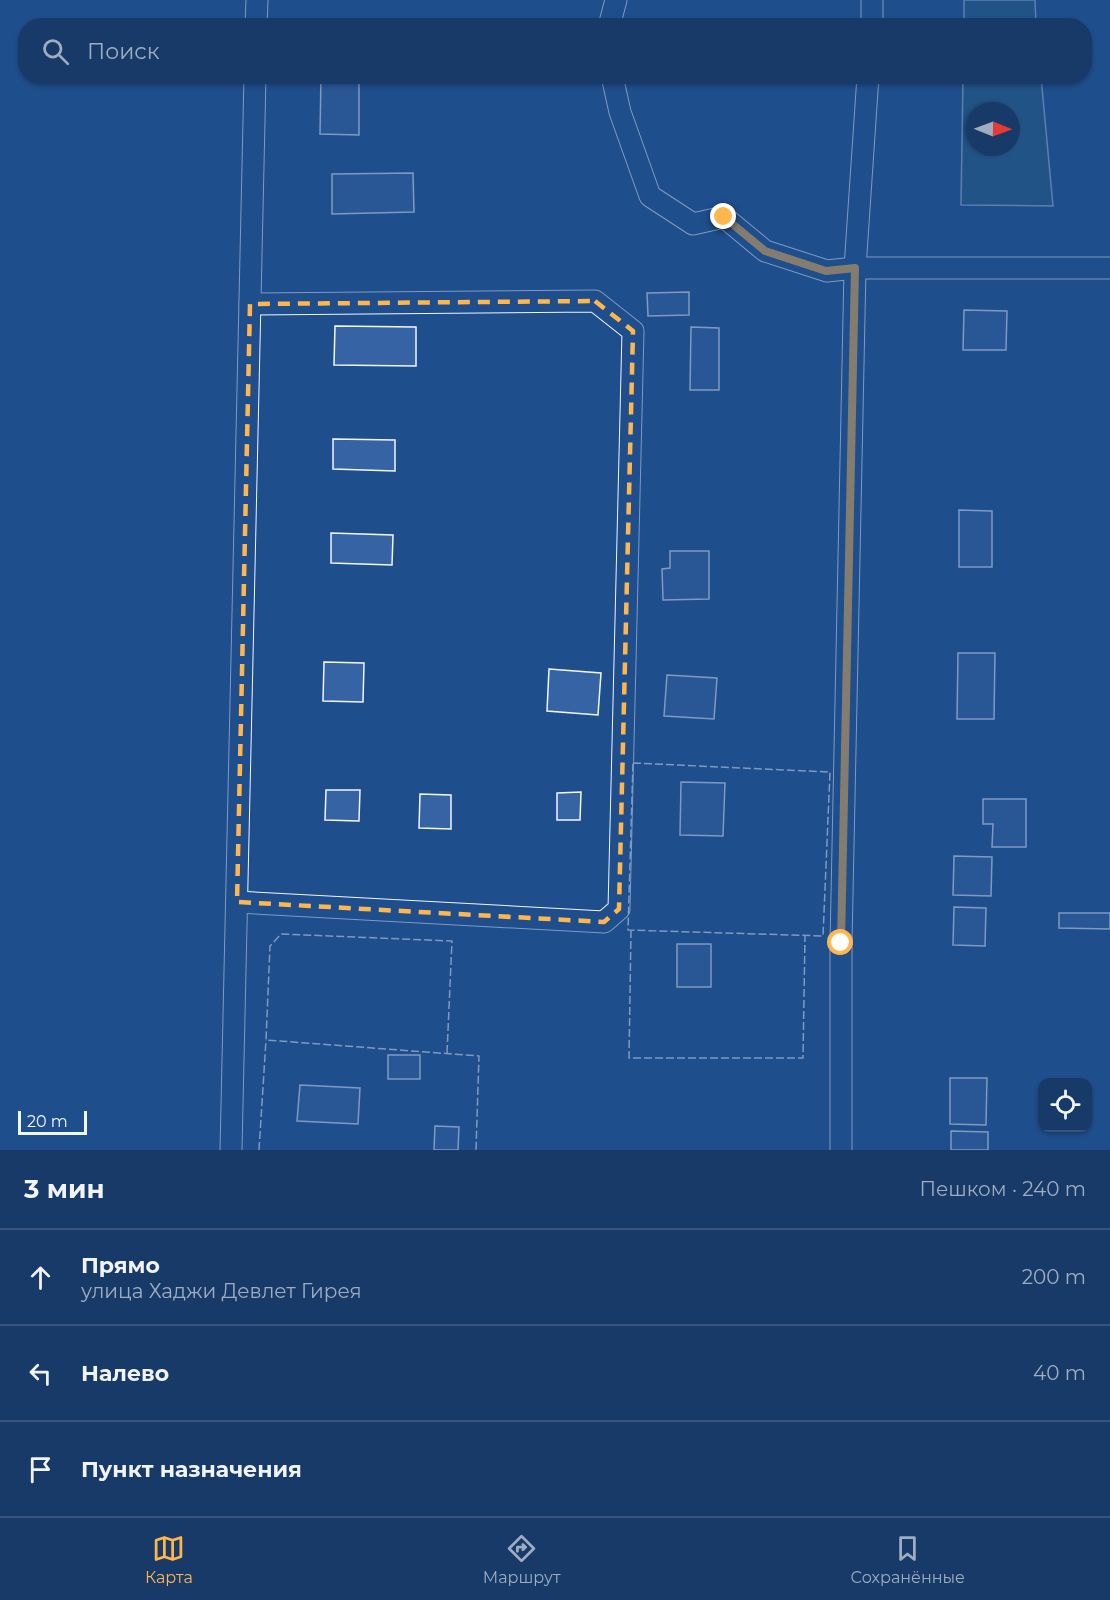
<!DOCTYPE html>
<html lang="ru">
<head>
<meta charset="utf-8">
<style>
	:root { --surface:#173a69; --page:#20416f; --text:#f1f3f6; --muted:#9eadc0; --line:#36547d; --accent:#ffb74d }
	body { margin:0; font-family:Montserrat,sans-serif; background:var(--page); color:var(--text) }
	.controls { position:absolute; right:18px; bottom:18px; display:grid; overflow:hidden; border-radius:12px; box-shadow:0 2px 4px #0004 }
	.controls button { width:54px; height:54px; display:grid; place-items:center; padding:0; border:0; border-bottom:2px solid var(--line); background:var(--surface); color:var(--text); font:30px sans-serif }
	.compass { position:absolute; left:966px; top:102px; width:54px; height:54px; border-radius:50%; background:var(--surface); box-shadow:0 2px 4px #0004; rotate:91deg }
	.scale { position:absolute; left:18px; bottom:15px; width:69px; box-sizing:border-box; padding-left:6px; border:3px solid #f2f6ff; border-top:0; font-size:16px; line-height:21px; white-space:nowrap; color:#f2f6ff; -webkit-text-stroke:4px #1f4e8c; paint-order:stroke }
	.stop { position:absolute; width:18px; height:18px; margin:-14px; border:4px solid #ffb74d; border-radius:50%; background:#fff }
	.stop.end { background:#ffb74d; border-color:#fff; box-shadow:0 2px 6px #0008 }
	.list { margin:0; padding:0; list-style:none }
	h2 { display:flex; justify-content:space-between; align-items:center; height:78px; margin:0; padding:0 24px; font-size:26px }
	h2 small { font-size:20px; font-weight:400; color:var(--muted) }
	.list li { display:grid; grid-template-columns:39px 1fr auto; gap:18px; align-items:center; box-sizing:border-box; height:96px; padding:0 24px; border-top:2px solid var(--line) }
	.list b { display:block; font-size:22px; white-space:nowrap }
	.list p { margin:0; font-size:20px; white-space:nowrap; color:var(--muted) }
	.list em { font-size:20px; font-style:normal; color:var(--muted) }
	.icon { flex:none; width:33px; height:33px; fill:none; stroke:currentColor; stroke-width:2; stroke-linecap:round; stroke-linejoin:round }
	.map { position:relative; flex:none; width:1110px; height:1150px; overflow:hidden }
	.search { position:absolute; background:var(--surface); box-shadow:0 2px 4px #0004; left:18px; right:18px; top:18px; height:66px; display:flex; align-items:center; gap:15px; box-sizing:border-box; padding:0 21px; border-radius:24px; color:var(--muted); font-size:22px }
	.sheet { height:366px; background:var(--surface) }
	nav { display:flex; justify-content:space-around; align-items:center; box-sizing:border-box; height:84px; border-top:2px solid var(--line); background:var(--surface); font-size:16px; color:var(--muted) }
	nav a { display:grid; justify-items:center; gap:3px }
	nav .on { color:var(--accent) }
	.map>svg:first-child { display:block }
	.green { fill:#245a82; stroke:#a8bbd7; stroke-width:1.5; fill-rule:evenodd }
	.building { fill:#3563a3; stroke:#f2f6ff; stroke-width:1.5 }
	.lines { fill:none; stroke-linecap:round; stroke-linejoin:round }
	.minor-casing { stroke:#f2f6ff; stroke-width:23 }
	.minor { stroke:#1f4e8c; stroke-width:21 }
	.fence { stroke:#f2f6ff; stroke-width:1.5; stroke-dasharray:8 3; stroke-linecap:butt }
	.route { stroke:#ffb74d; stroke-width:8 }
	.marked { fill:none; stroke:#ffb74d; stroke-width:4.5; stroke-dasharray:12 8; stroke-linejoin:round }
</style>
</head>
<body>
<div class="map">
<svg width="1110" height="1150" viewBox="0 0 1110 1150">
	<rect width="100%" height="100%" fill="#1f4e8c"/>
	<g class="green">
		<path d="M964 0H1035L1036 25H964Z"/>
		<path d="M963 77H1041L1053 206 961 205ZM975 111H1011V147H975Z"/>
	</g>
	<g class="building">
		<path d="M321 76H359V135L320 134Z"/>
		<path d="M413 173 414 212 332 214V174Z"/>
		<path d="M689 292V315L648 316 647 293Z"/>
		<path d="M964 310 1007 311 1006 350H963Z"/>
		<path d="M335 326 416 327V366L334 365Z"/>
		<path d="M691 327 719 328V390H690Z"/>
		<path d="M333 439 395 440V471L333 469Z"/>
		<path d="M959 510 992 511V567H959Z"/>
		<path d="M331 533 393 535 392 565 331 563Z"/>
		<path d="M670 551H709V599L663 600 662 569 670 568Z"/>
		<path d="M958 653H995L994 719H957Z"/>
		<path d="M324 662 364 663 363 702 323 701Z"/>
		<path d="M549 669 601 673 598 715 547 711Z"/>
		<path d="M667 675 717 678 714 719 664 716Z"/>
		<path d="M681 782 725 783 723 836 680 835Z"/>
		<path d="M326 790H360L359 821 325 820Z"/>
		<path d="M581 792 580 820H557V793Z"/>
		<path d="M420 794 451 795V829L419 828Z"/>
		<path d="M983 799H1026V847H992L993 824H983Z"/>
		<path d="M954 856 992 857 991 896 953 895Z"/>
		<path d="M954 907 986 908 985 946 953 945Z"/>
		<path d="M1059 913H1110V929L1059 928Z"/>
		<rect x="677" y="944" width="34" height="43"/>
		<rect x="388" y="1055" width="32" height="24"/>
		<path d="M950 1078H987L986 1125 950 1124Z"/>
		<path d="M300 1085 360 1088 358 1124 297 1121Z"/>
		<path d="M435 1126 459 1127 458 1150H434Z"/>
		<path d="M951 1131 988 1132V1150H951Z"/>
	</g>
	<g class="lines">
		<g class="minor-casing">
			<g id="minor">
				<path d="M256 26 257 0"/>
				<path d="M609 26 616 0"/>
				<path d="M872 26V0"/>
				<path d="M612 76 620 112 650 196 693 224 724 217 765 251 827 271 855 268H1110"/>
				<path d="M237 902 604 922 619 909 633 331 595 301 250 304"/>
				<path d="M231 1150 255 76"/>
				<path d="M841 1150V943L855 268 868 76"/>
			</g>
		</g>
		<use href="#minor" class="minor"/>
		<g class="fence">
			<path d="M633 763 830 772 823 936 628 930Z"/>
			<path d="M631 930 629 1058H803L805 936"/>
			<path d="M447 1053 452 941 281 934 270 946 266 1040 479 1056 476 1150"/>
			<path d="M259 1150 266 1040"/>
		</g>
	</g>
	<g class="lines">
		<path class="route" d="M724 217 765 251 826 271 855 268 841 943"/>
	</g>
	<path d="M0 0H1110V1150H0ZM595 301 633 331 619 909 604 922 237 902 250 304Z" fill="#1f4e8c" fill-opacity=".55" fill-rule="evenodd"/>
	<path class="marked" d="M595 301 633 331 619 909 604 922 237 902 250 304Z"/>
</svg>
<div class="controls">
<button><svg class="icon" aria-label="locate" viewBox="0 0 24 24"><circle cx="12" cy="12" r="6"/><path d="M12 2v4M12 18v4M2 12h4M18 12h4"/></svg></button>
</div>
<svg class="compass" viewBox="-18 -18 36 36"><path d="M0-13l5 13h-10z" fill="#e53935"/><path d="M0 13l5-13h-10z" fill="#9eadc0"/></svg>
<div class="scale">20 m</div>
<div class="stop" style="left:841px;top:943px"></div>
<div class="stop end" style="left:724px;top:217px"></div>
<div class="search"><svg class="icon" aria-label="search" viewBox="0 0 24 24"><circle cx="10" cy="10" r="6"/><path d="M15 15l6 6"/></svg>Поиск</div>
</div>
<section class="sheet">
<h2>3 мин<small>Пешком · 240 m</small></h2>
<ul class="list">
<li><svg class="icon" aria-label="ahead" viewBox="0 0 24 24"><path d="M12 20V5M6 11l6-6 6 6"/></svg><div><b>Прямо</b><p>улица Хаджи Девлет Гирея</p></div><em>200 m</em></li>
<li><svg class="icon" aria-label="left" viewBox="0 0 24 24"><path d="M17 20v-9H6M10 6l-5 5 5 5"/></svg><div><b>Налево</b></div><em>40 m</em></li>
<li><svg class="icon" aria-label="arrive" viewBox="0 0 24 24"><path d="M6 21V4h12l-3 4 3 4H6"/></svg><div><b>Пункт назначения</b></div></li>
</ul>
</section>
<nav>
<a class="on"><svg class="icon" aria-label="map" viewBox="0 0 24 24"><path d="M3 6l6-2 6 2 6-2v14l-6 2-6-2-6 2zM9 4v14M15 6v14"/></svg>Карта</a>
<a><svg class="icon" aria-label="directions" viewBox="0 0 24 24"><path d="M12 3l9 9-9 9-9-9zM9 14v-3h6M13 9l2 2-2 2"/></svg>Маршрут</a>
<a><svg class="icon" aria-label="saved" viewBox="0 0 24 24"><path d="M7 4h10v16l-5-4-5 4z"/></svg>Сохранённые</a>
</nav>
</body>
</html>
